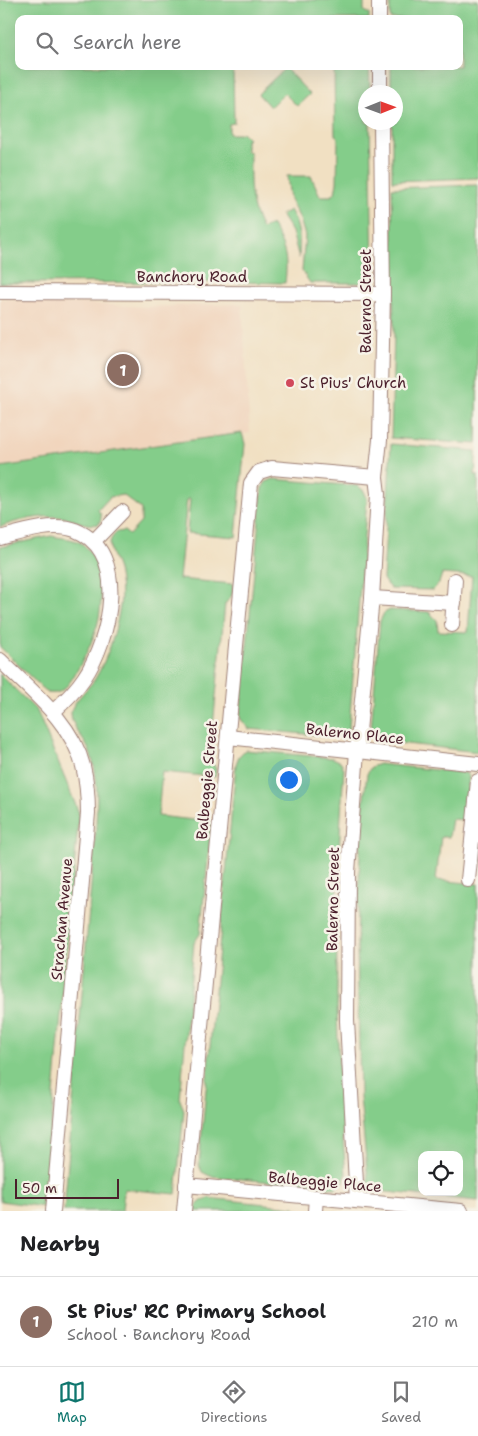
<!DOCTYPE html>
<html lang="en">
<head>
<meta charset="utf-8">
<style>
	:root { --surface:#fff; --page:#f2f2f2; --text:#202124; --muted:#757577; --line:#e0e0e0; --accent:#0f766e }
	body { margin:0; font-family:"Shantell Sans",sans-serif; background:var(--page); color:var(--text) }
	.controls { position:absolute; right:15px; bottom:15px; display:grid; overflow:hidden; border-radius:10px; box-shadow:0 5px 20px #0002 }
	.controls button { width:45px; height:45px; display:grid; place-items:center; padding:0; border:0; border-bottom:1px solid var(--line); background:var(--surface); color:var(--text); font:25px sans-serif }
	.compass { position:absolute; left:358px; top:85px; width:45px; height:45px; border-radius:50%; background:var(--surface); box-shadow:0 5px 20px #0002; rotate:89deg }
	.scale { position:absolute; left:15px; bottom:12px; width:104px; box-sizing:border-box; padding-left:5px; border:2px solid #4a1f2b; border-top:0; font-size:14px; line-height:18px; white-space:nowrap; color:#4a1f2b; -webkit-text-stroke:4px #f7f3e8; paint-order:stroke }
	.you { position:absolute; left:288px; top:779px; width:18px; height:18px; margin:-12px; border:4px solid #fff; border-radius:50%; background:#1a73e8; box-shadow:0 0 0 8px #1a73e833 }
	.badge { display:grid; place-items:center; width:32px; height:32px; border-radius:50%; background:var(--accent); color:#fff; font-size:16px; font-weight:700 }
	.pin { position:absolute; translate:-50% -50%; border:2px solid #fff; box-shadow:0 1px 5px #0006 }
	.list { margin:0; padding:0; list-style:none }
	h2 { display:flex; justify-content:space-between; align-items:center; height:65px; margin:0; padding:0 20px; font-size:21px }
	h2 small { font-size:16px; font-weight:400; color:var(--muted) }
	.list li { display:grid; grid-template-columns:32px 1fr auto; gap:15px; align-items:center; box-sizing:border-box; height:90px; padding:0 20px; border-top:1px solid var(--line) }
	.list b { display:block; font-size:19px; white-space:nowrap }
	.list p { margin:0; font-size:16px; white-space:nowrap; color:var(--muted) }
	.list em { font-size:16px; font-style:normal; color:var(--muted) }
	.icon { flex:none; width:28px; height:28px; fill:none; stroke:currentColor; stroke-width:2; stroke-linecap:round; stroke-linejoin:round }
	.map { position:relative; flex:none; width:478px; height:1211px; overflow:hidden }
	.search { position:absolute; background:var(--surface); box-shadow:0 5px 20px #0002; left:15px; right:15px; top:15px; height:55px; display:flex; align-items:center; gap:12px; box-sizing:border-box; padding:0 18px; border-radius:10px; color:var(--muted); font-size:19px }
	.sheet { height:155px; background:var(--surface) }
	nav { display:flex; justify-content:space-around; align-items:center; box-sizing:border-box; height:70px; border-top:1px solid var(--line); background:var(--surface); font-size:14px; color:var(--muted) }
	nav a { display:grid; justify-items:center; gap:2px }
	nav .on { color:var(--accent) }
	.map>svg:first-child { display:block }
	.built { fill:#f1d5bd }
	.green { fill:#84cd8a; stroke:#67765a; fill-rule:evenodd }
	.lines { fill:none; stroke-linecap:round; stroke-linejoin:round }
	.street-casing { stroke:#9e8076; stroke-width:16 }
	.street { stroke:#fff; stroke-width:14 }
	.poi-dot { fill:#d1495b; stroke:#f7f3e8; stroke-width:2 }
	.labels { text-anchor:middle; stroke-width:5; stroke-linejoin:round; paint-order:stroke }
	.street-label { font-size:15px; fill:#4a1f2b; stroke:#f7f3e8 }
	.poi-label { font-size:15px; fill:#4a1f2b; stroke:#f7f3e8; text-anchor:start }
</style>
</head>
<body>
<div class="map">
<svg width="478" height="1211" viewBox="0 0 478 1211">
	<rect width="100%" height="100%" fill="#f7f3e8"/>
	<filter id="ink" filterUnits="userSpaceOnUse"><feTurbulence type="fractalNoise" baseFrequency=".02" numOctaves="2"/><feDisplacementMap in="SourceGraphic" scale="10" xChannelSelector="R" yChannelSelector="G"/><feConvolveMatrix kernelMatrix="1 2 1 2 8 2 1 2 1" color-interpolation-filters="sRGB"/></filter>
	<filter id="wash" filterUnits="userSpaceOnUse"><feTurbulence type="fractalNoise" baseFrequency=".0096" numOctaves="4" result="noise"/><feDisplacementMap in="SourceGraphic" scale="20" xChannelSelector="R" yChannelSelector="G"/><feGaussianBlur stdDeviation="1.12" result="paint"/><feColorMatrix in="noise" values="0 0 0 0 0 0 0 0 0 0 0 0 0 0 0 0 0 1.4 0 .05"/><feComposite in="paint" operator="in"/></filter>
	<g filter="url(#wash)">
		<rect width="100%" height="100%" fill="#f1e0c2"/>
		<path class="built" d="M0 299 147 307 242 304 250 433 0 467Z"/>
		<g class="green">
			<path d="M0 0H366L364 2V11L369 14V19H19V66H233L234 123 229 124V134H240L242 132 248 138 246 140V151L250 152C250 182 248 202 262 229L272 225C285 248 288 257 285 283L224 282 0 283Z"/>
			<path d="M390 0H478V178L392 181V123L396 122V92H391V66H459V19H390Z"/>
			<path d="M334 66H369L370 92H366V122L370 123 373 270 362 283H310L302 271 305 236 300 219 290 199 287 176H311L320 196H331L335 193 337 183 338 137 335 135Z"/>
			<path d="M285 68 310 94 297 106 284 93 270 107 258 94Z"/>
			<path d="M478 185 477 444 391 438 394 334 392 188Z"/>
			<path d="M290 210C300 226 300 240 299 258L292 232 281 215Z"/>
			<path d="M242 433 245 444 236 537 187 533 190 499H187L179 579 233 584 232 595 225 604 210 757 216 769 215 777 162 772 158 816 212 822 200 934 194 943 180 1100 184 1110 176 1194 124 1189 122 1211H64L96 825C97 801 99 774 89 750 84 739 71 726 71 713 71 703 89 688 95 679 107 659 115 635 119 612 122 599 121 583 118 570 116 562 110 553 110 545 110 539 113 536 117 532L124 531 129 535 141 522V509L123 495 110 497 98 510C102 515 102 517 99 524 86 527 74 519 61 517 42 515 18 520 0 527V467Z"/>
			<path d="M391 444 476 451 475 475H478V752L380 741 374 737 371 730 380 621 384 613 390 610 429 612 437 620 438 631 468 632 472 576 442 574 439 583 433 590 391 589 387 585 383 579Z"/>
			<path d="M273 479 358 486 364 491 367 498 349 728 345 733 338 737 249 729 240 718 262 488 266 482Z"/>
			<path d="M51 536C61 538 72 538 81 543 104 559 104 602 97 626 92 642 85 658 76 672 73 678 66 689 59 692 56 694 51 693 47 693L0 647V547Z"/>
			<path d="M0 674 37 711 79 813 44 1207 0 1201Z"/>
			<path d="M245 750 333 758 341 762 344 769C334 905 334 1040 346 1175L343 1183 335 1188 210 1176 202 1172 199 1165 236 764 239 756Z"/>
			<path d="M379 764 466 773 469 777 464 820 452 819 449 837H441L436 880 478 884V1201L377 1191 371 1188 368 1182 360 1097 357 942 361 822 367 774 371 767ZM422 1155H459V1192H422Z"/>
			<path d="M208 1198 294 1207 301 1211H195C196 1204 201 1201 208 1198Z"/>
		</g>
	</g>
	<g filter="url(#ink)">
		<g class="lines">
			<g class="street-casing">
				<g id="street">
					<path d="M379 0V19"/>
					<path d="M380 66V92"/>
					<path d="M0 292 383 294"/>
					<path d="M0 538C22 532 53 522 75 530 131 552 110 640 84 678 76 690 64 702 53 712"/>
					<path d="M94 541 122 512"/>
					<path d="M372 598 454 603"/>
					<path d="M452 625 455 580"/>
					<path d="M0 660C31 691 72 722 83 766 87 782 88 797 88 813L53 1211"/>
					<path d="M228 737 478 764"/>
					<path d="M468 880 478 781"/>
					<path d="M186 1185 461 1211"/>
					<path d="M357 1201 347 1021 348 872 357 751 372 598 378 494 376 477 380 440 383 294 381 122"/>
					<path d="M184 1211 251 483 259 472 272 468 376 477"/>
					<path d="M315 1211 316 1197"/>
				</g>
			</g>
			<use href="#street" class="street"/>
		</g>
	</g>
	<circle class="poi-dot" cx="290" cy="383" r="5"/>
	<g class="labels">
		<g class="street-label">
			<text x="192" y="282">Banchory Road</text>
			<text transform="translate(366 301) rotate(-90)" y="5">Balerno Street</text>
			<text transform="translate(355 734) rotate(6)" y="5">Balerno Place</text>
			<text transform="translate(207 780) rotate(-85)" y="5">Balbeggie Street</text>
			<text transform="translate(333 899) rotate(-89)" y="5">Balerno Street</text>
			<text transform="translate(62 919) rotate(-85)" y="5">Strachan Avenue</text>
			<text transform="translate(325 1182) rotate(5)" y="5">Balbeggie Place</text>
		</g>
		<g class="poi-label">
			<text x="300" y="388">St Pius' Church</text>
		</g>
	</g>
</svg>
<div class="controls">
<button><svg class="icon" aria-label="locate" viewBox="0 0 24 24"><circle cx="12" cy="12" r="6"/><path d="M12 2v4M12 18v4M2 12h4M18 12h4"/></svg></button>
</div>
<svg class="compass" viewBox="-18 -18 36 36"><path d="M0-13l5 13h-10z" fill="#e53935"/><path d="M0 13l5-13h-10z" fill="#757577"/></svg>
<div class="scale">50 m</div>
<div class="you"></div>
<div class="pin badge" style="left:123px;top:370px;background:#8d6e63">1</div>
<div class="search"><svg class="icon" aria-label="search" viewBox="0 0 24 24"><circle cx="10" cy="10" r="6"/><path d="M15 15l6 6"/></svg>Search here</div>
</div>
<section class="sheet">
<h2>Nearby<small></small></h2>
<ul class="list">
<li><span class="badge" style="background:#8d6e63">1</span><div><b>St Pius' RC Primary School</b><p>School · Banchory Road</p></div><em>210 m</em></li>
</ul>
</section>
<nav>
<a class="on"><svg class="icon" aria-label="map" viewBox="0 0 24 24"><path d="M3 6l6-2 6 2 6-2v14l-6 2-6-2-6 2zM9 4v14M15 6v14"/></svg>Map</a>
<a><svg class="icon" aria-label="directions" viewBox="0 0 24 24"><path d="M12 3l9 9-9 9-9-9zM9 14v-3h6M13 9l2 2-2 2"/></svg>Directions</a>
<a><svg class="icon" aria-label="saved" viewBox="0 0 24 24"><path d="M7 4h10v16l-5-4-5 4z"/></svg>Saved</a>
</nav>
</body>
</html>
